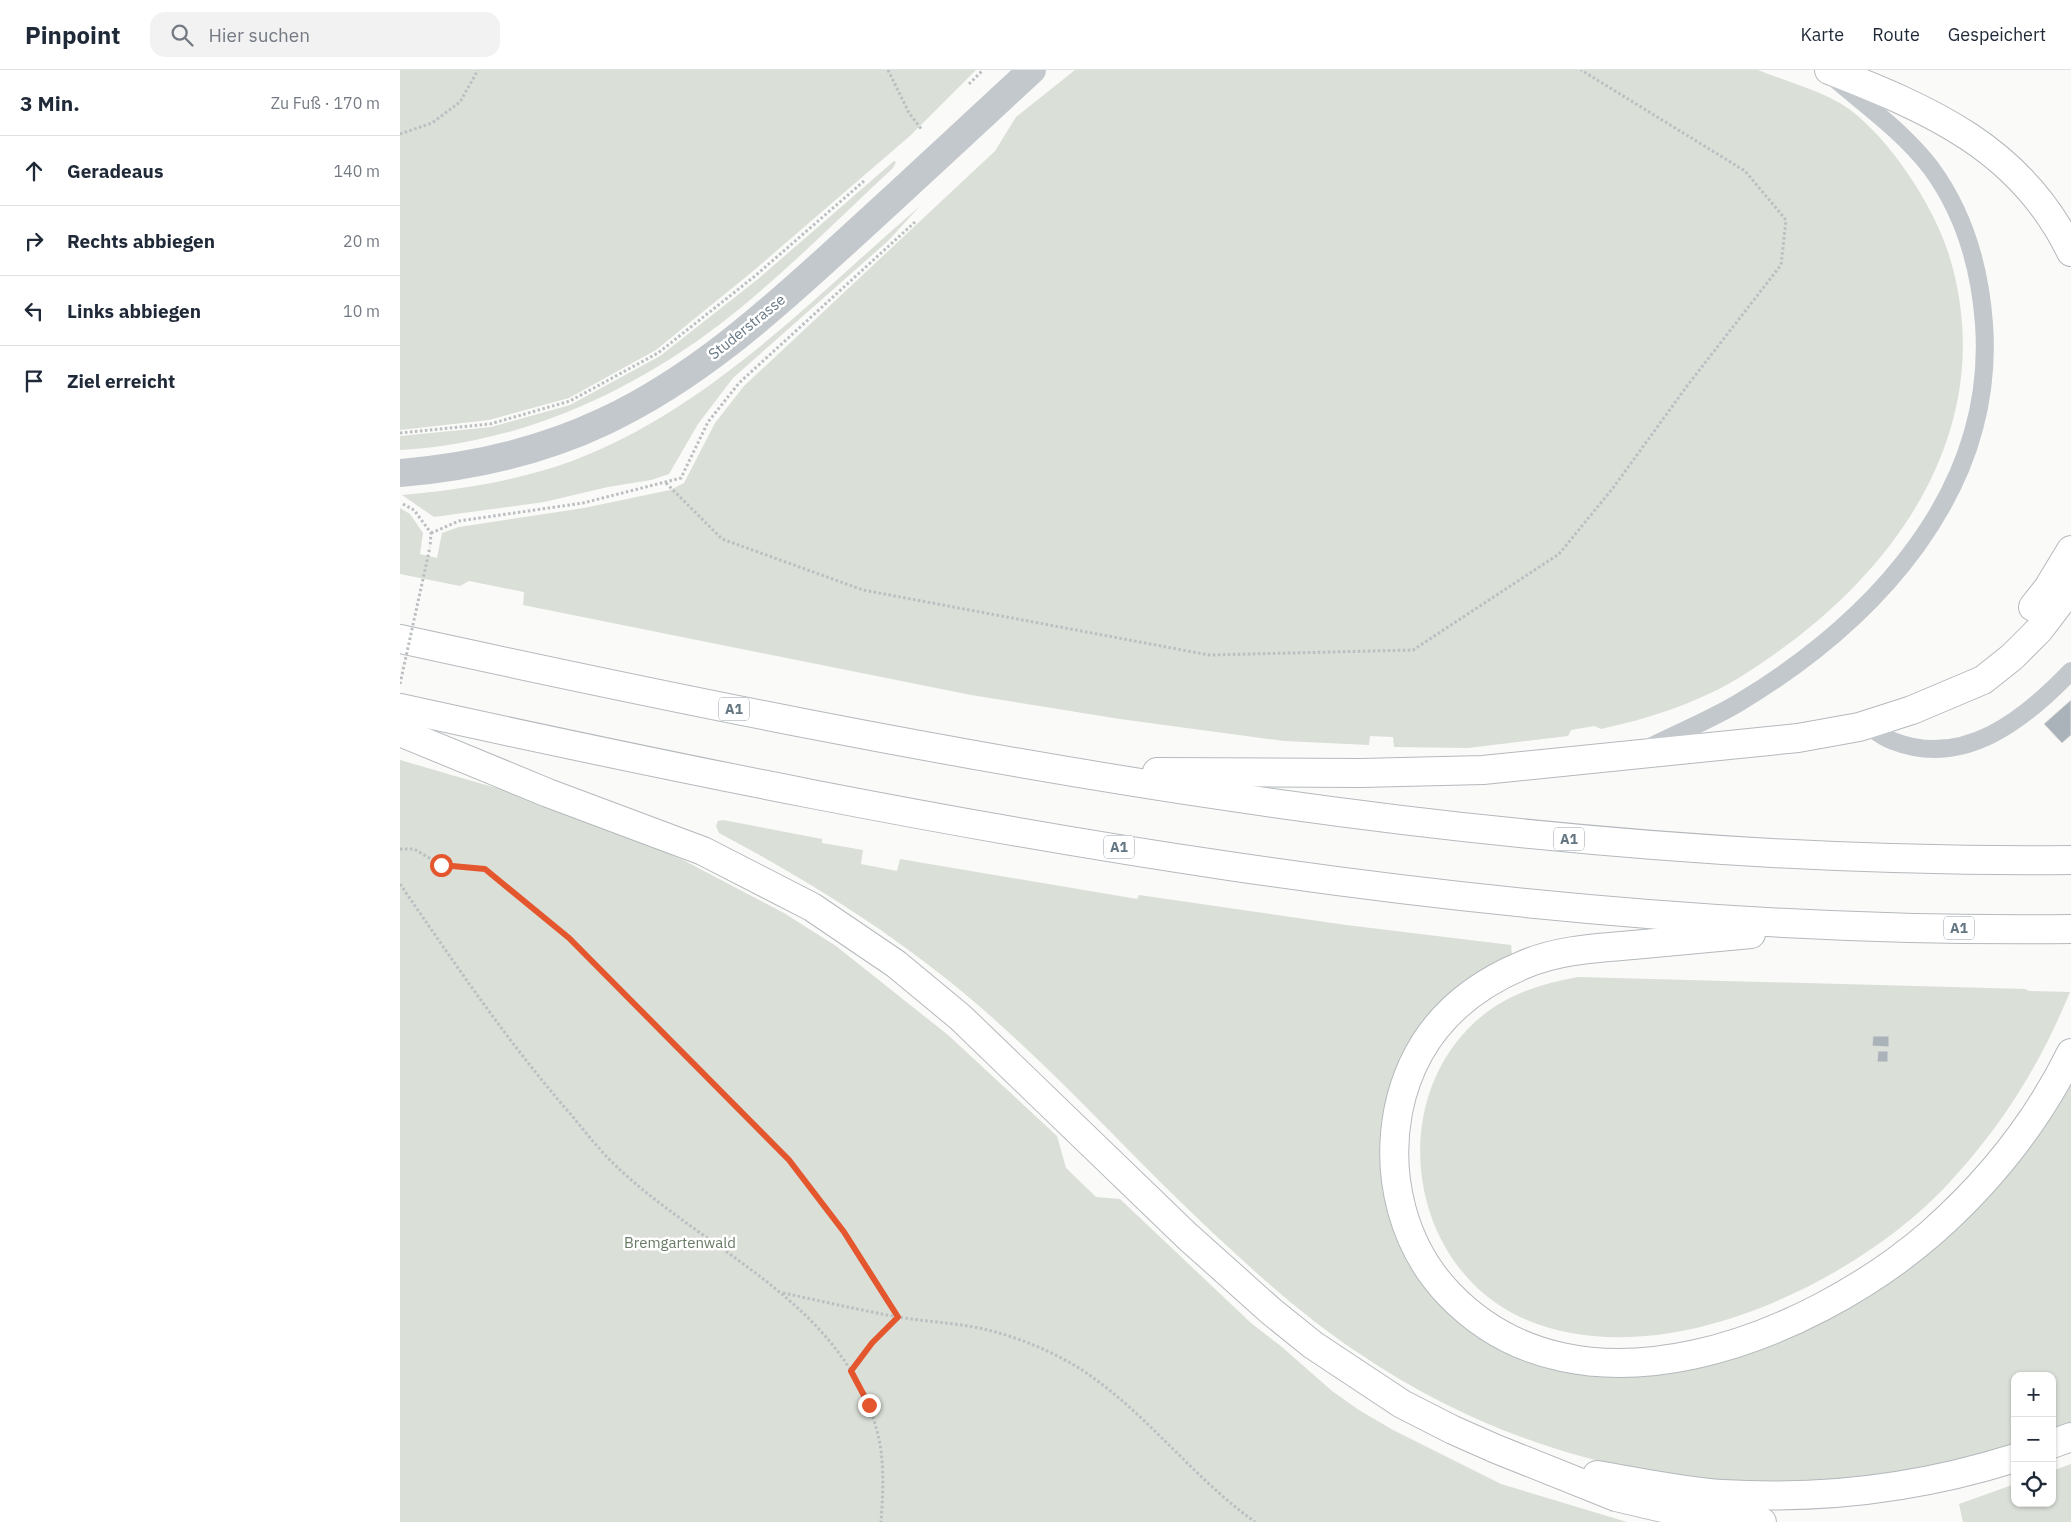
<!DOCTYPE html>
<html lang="de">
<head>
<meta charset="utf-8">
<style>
	:root { --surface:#fff; --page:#f2f2f3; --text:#1f2937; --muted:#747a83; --line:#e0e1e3 }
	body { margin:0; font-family:"IBM Plex Sans",sans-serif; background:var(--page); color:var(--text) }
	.controls { position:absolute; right:15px; bottom:15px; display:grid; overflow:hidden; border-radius:10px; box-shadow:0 1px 4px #0004 }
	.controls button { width:45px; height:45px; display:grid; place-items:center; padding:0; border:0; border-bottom:1px solid var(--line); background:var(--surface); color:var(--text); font:25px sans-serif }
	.stop { position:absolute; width:15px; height:15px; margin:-11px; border:4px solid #e4572e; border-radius:50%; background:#fff }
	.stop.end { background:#e4572e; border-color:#fff; box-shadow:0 1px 5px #0008 }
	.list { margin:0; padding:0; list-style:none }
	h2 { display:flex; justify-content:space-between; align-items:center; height:65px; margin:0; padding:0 20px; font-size:21px }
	h2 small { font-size:16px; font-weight:400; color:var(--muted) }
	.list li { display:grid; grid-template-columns:32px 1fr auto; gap:15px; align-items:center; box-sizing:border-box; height:70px; padding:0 20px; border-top:1px solid var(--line) }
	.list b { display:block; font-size:19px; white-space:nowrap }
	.list em { font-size:16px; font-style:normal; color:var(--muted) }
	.icon { flex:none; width:28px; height:28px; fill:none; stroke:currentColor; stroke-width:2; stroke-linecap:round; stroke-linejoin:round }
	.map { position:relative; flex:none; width:1671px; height:1452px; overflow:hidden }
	header { display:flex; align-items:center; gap:30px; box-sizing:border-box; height:70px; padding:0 25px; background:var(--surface); border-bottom:1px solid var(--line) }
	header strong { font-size:24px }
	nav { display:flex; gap:28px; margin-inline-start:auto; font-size:18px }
	.search { width:350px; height:45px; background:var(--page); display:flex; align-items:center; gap:12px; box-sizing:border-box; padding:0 18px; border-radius:15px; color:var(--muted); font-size:19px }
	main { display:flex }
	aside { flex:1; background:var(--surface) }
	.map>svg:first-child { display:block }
	.green { fill:#dadfd7 }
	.building { fill:#aab3b9; stroke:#dcdcda }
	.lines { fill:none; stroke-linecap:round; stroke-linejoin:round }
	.highway-casing { stroke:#b4b9bd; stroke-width:30 }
	.path { stroke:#bbbfc2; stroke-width:3; stroke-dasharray:2.5 2.5; stroke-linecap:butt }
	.lane { stroke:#c3c8cc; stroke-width:18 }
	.street { stroke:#c3c8cc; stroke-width:28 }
	.highway { stroke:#fff; stroke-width:28 }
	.path-bridge { stroke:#bbbfc2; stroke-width:3; stroke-dasharray:2.5 2.5; stroke-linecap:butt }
	.route { stroke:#e4572e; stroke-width:6 }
	.labels { text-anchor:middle; stroke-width:5; stroke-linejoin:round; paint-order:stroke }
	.shield { fill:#fff; stroke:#939fa8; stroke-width:1 }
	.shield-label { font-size:14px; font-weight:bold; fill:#657683 }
	.street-label { font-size:15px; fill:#657683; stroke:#fff }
	.park-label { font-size:15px; fill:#687a64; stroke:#fff }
</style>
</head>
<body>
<header>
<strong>Pinpoint</strong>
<div class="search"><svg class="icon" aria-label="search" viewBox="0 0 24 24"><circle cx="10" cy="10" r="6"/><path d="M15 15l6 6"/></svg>Hier suchen</div>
<nav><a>Karte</a><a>Route</a><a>Gespeichert</a></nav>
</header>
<main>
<aside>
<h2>3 Min.<small>Zu Fuß · 170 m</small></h2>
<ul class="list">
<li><svg class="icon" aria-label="ahead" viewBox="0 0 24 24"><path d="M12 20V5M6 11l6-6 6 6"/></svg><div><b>Geradeaus</b></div><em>140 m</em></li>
<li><svg class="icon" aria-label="right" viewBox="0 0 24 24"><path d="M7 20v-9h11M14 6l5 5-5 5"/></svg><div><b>Rechts abbiegen</b></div><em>20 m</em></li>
<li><svg class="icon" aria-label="left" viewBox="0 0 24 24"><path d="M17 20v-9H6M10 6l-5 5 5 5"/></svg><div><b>Links abbiegen</b></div><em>10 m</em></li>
<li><svg class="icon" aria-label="arrive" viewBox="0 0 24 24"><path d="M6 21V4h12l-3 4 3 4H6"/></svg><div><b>Ziel erreicht</b></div></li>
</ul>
</aside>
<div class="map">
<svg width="1671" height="1452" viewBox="0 0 1671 1452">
	<rect width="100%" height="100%" fill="#fafaf8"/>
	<g class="green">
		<path d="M0 0H576L511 65 352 202 256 280 169 328 89 350 0 360Z"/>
		<path d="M675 0H1358C1387 12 1423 21 1449 39 1490 69 1534 136 1549 185 1596 337 1518 473 1399 566 1367 590 1333 615 1295 630 1265 643 1233 652 1201 659L1194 656 1171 660 1168 666 1068 678 994 677 993 667 970 666 969 675 884 671 720 649 571 625 123 535 124 522 69 511 60 516 0 504V438L10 444 23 463 20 484 37 488 42 463 59 457 184 438 270 420 284 413 315 353 344 316 595 81 616 47Z"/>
		<path d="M494 91 496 92 493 98C436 151 380 208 319 255 227 325 116 374 0 380V366L91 357 170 335 260 286 358 209Z"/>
		<path d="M520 136 488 171 333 308 298 354 269 404 251 410 208 417 144 432 34 447 2 425C59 420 117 411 172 391 309 339 411 230 520 136Z"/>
		<path d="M0 690 120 725 251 776 283 790 384 843 436 876 548 965 657 1066 666 1098 696 1127 720 1129 851 1253 882 1277 932 1321 959 1340 993 1360 1101 1414 1227 1452H0Z"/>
		<path d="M323 750 422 769V773L463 780 461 794 497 801 500 789 737 829 739 825 946 855 1111 875 1112 884 1069 908 1042 931 1002 989 989 1022 982 1054V1115L988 1144 1009 1194 1024 1216 1044 1238 1067 1259 1088 1274 1113 1285 1163 1301 1223 1305 1468 1223 1671 1008V1352L1652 1360V1306H1615V1374C1539 1396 1462 1412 1383 1413 1234 1415 1083 1368 960 1284 907 1249 859 1206 813 1163 724 1080 644 987 549 911 477 853 400 806 319 763L316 756 318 751Z"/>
		<path d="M1178 907 1625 919 1629 921 1670 922C1640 995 1602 1056 1548 1114 1454 1215 1255 1310 1120 1247 1004 1192 984 1020 1087 942 1114 922 1145 913 1178 907Z"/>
		<path d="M1671 1394V1452H1563L1559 1434 1615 1414V1433H1652V1401Z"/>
	</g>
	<g class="building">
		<path d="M1671 630V665L1662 673 1644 654Z"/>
		<path d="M1473 966H1489V977L1472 976Z"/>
		<path d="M1478 981H1488V992H1477Z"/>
	</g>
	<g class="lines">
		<g class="highway-casing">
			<g id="highway">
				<path d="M1429 0C1529 39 1621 78 1671 182"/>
				<path d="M1633 537 1648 518 1671 480"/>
				<path d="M0 569C550 689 1106 796 1671 790"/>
				<path d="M0 638C547 758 1109 866 1671 859"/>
				<path d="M0 662 148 723 303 781 412 837 496 894 560 947 787 1166 872 1242 913 1275 1002 1334 1053 1360 1096 1379 1216 1427 1263 1438 1362 1452"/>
				<path d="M757 702 961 703 1083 700 1398 668 1459 657 1512 640 1583 610 1612 587 1639 560 1671 518"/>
				<path d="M1351 864C1312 868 1272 871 1233 875 1196 878 1157 880 1123 895 1056 923 1012 970 998 1042 986 1107 1003 1176 1049 1224 1180 1361 1408 1269 1530 1164 1587 1114 1637 1052 1671 983"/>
				<path d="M1652 1374 1671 1367"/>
				<path d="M1197 1405C1239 1412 1280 1421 1322 1424 1421 1430 1520 1418 1615 1388"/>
			</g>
		</g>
		<g class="path">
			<path d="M488 0 509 43 522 60"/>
			<path d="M569 14 583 0"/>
			<path d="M0 64 32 53 60 32 78 0"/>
			<path d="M0 363 90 354 170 331 258 283 355 206 464 111"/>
			<path d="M266 413 322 469 463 520 809 585 1013 580 1159 484 1213 418 1287 316 1381 195 1386 150 1345 101 1181 0"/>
			<path d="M3 434 14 440 31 463 30 477"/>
			<path d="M31 463 59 451 183 433 281 408 308 352 339 313 515 152"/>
			<path d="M0 779H14L41 795 85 799 169 868 389 1090 444 1162 498 1247 472 1273 451 1301"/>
			<path d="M0 814C55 894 109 974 173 1047 187 1064 201 1082 217 1097 305 1181 443 1232 477 1361 485 1389 483 1423 481 1452"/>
			<path d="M383 1223C421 1231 459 1240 498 1247 528 1252 559 1253 588 1260 620 1268 654 1282 682 1300 747 1343 791 1406 855 1452"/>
		</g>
		<g class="lane">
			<path d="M1467 655C1475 661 1484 668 1493 671 1564 699 1625 649 1671 601"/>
			<path d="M1250 677C1280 662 1312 649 1340 632 1474 551 1596 422 1584 254 1580 199 1564 143 1531 98 1504 63 1468 37 1435 9"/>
		</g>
		<path class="street" d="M0 403C71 397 140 382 205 351 294 309 367 244 439 178 504 119 568 59 632 0"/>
		<use href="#highway" class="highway"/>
		<path class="path-bridge" d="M0 614 30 477"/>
	</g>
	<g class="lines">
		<path class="route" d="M41 795 85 799 169 868 389 1090 444 1162 498 1247 472 1273 451 1301 469 1335"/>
	</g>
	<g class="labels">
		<g class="shield">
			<rect x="319" y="627.5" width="30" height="23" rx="4"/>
			<rect x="1154" y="757.5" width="30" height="23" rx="4"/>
			<rect x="704" y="765.5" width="30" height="23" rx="4"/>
			<rect x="1544" y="846.5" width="30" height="23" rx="4"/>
		</g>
		<g class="shield-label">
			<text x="334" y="644">A1</text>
			<text x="1169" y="774">A1</text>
			<text x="719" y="782">A1</text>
			<text x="1559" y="863">A1</text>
		</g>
		<g class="street-label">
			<text transform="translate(347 257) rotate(-39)" y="5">Studerstrasse</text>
		</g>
		<g class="park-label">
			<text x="280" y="1178">Bremgartenwald</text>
		</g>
	</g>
</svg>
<div class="controls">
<button>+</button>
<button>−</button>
<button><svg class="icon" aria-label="locate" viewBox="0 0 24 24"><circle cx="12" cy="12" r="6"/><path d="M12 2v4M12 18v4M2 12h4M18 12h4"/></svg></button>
</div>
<div class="stop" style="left:41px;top:795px"></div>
<div class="stop end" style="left:469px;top:1335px"></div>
</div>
</main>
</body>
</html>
